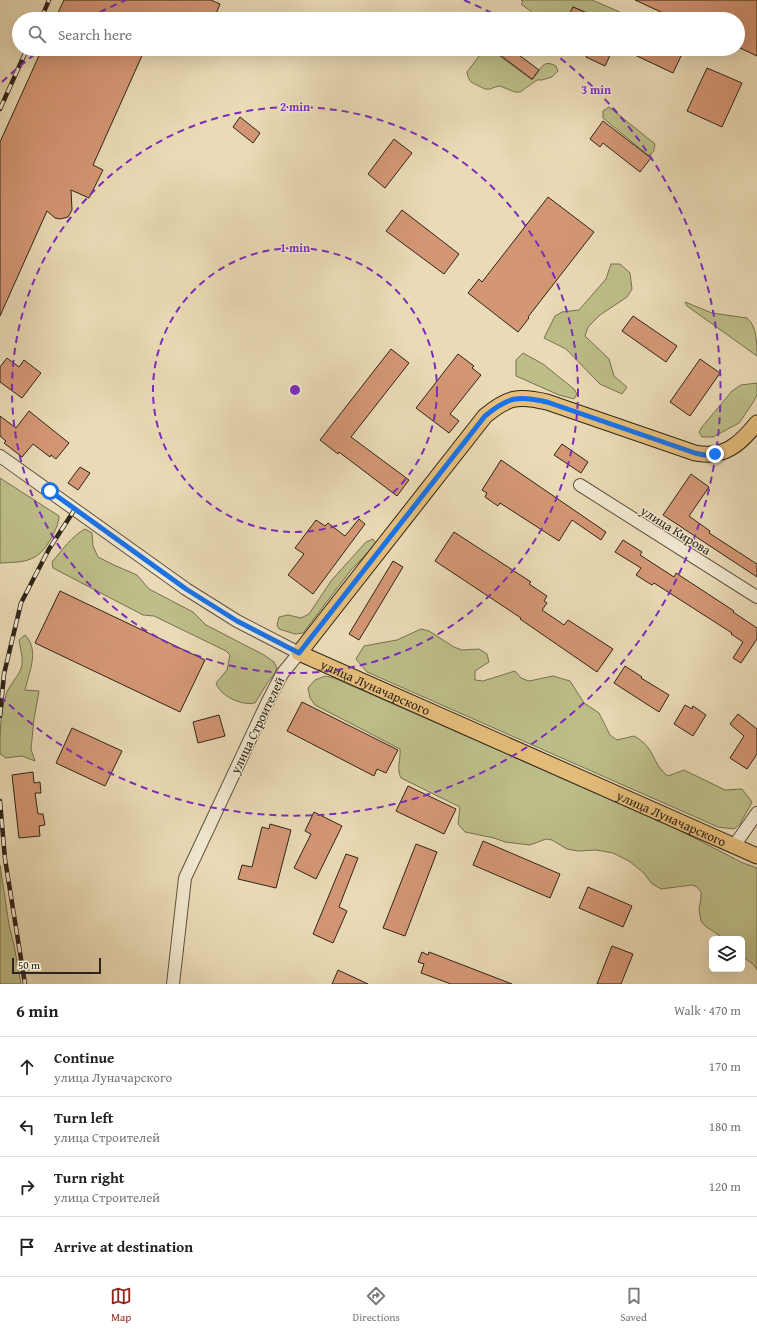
<!DOCTYPE html>
<html lang="en">
<head>
<meta charset="utf-8">
<style>
	:root { --surface:#fff; --page:#f2f2f2; --text:#222; --muted:#767676; --line:#e0e0e0; --accent:#8f2418 }
	body { margin:0; font-family:"Gentium Book Plus",serif; background:var(--page); color:var(--text) }
	.controls { position:absolute; right:12px; bottom:12px; display:grid; overflow:hidden; border-radius:6px; box-shadow:0 4px 16px #0002 }
	.controls button { width:36px; height:36px; display:grid; place-items:center; padding:0; border:0; border-bottom:1px solid var(--line); background:var(--surface); color:var(--text); font:20px sans-serif }
	.scale { position:absolute; left:12px; bottom:10px; width:89px; box-sizing:border-box; padding-left:4px; border:2px solid #2f2419; border-top:0; font-size:11px; line-height:14px; white-space:nowrap; color:#2f2419; -webkit-text-stroke:3px #f1e8d0; paint-order:stroke }
	.stop { position:absolute; width:12px; height:12px; margin:-9px; border:3px solid #1a73e8; border-radius:50%; background:#fff }
	.stop.end { background:#1a73e8; border-color:#fff; box-shadow:0 1px 4px #0008 }
	.list { margin:0; padding:0; list-style:none }
	h2 { display:flex; justify-content:space-between; align-items:center; height:52px; margin:0; padding:0 16px; font-size:17px }
	h2 small { font-size:13px; font-weight:400; color:var(--muted) }
	.list li { display:grid; grid-template-columns:26px 1fr auto; gap:12px; align-items:center; box-sizing:border-box; height:60px; padding:0 16px; border-top:1px solid var(--line) }
	.list b { display:block; font-size:15px; white-space:nowrap }
	.list p { margin:0; font-size:13px; white-space:nowrap; color:var(--muted) }
	.list em { font-size:13px; font-style:normal; color:var(--muted) }
	.icon { flex:none; width:22px; height:22px; fill:none; stroke:currentColor; stroke-width:2; stroke-linecap:round; stroke-linejoin:round }
	.map { position:relative; flex:none; width:757px; height:984px; overflow:hidden }
	.search { position:absolute; background:var(--surface); box-shadow:0 4px 16px #0002; left:12px; right:12px; top:12px; height:44px; display:flex; align-items:center; gap:10px; box-sizing:border-box; padding:0 14px; border-radius:22px; color:var(--muted); font-size:15px }
	.sheet { height:292px; background:var(--surface) }
	nav { display:flex; justify-content:space-around; align-items:center; box-sizing:border-box; height:56px; border-top:1px solid var(--line); background:var(--surface); font-size:11px; color:var(--muted) }
	nav a { display:grid; justify-items:center; gap:2px }
	nav .on { color:var(--accent) }
	.map>svg:first-child { display:block }
	.green { fill:#bdbe89; stroke:#767151 }
	.building { fill:#d49775; stroke:#2f2419 }
	.lines { fill:none; stroke-linecap:round; stroke-linejoin:round }
	.minor-casing { stroke:#5e5240; stroke-width:14 }
	.major-casing { stroke:#2f2419; stroke-width:17 }
	.minor { stroke:#f1e8d0; stroke-width:12 }
	.major { stroke:#e5be7b; stroke-width:15 }
	.rail-casing { stroke:#2f2419; stroke-width:4.5 }
	.rail { stroke:#f1e8d0; stroke-width:3; stroke-dasharray:9; stroke-linecap:butt }
	.route { stroke:#1a73e8; stroke-width:5 }
	.ring { fill:none; stroke:#7b2cbf; stroke-width:2; stroke-dasharray:7 5 }
	.labels { text-anchor:middle; stroke-width:3; stroke-linejoin:round; paint-order:stroke }
	.street-label { font-size:13px; fill:#2f2419; stroke:#f1e8d0 }
	.centre { fill:#7b2cbf; stroke:#f1e8d0; stroke-width:2 }
	.ring-label { font-size:12px; text-anchor:middle; font-weight:bold; fill:#7b2cbf; stroke:#f1e8d0; stroke-width:3; stroke-linejoin:round; paint-order:stroke }
</style>
</head>
<body>
<div class="map">
<svg width="757" height="984" viewBox="0 0 757 984">
	<rect width="100%" height="100%" fill="#eadbb6"/>
	<filter id="stains"><feTurbulence type="fractalNoise" baseFrequency=".005" numOctaves="4"/><feColorMatrix values="0 0 0 0 .2 0 0 0 0 .09 0 0 0 0 .02 0 0 0 .5 -.17"/></filter>
	<radialGradient id="worn" r=".72"><stop offset=".6" stop-color="#630" stop-opacity="0"/><stop offset="1" stop-color="#630" stop-opacity=".3"/></radialGradient>
	<g class="green">
		<path d="M521 0H592L636 19H607L594 13H588L573 7 567 19H541L521 4 523 2Z"/>
		<path d="M491 52 497 54 532 80C541 71 541 58 556 66L558 71 552 77 542 80H537L520 92H515L500 86 495 87 490 89H485L471 82 468 77 467 72 480 55Z"/>
		<path d="M609 107 655 144C654 150 654 154 648 155L603 118V111Z"/>
		<path d="M611 264H620L630 273 632 289 627 297 600 315 588 327 585 336 609 359 614 376 627 387 622 394 600 384 566 349 544 338 555 316 562 312 579 310 606 279Z"/>
		<path d="M685 302 712 313 747 318C757 326 757 344 757 356L687 306Z"/>
		<path d="M523 353 543 364 574 389 577 394 574 399 559 395 516 376V360Z"/>
		<path d="M757 383V395L752 404 739 423 713 437H702L699 432 702 427 732 391 741 385Z"/>
		<path d="M0 478 59 516C59 524 55 530 52 537 38 562 27 562 0 563Z"/>
		<path d="M85 529 92 533 93 546 98 557 114 565 137 575 149 589 193 612 206 625 264 655 274 662 277 668 275 673 268 682 255 703C242 706 220 696 216 683L227 670 230 655 226 651 154 616 143 615 53 568 52 562C62 550 72 536 85 529Z"/>
		<path d="M373 539 376 543 374 546 351 570 303 633 295 634 279 629 277 625 279 617 288 615 301 618 309 614 331 581 366 542Z"/>
		<path d="M421 629 429 631 454 647 462 650 479 649 487 654 489 662 475 671V680L483 681 515 671 521 678 529 681 553 676 570 681 584 703 599 713 610 735 617 740 634 736C656 748 651 763 668 776L684 770 725 790 742 789 752 802 740 824 734 829 718 827 367 672 356 659 364 646 397 640Z"/>
		<path d="M25 635C40 650 29 672 25 690L39 691 34 719 31 749 35 761 22 756 6 758 0 754C0 734 0 714 6 695 9 684 20 676 22 665 23 657 20 647 19 640Z"/>
		<path d="M325 676 334 678 675 828 743 863 757 868V970L754 965 742 956V939H725L705 926 701 921 699 909 701 898V892L697 887 692 885 661 889 651 883 644 873 629 861 613 853 596 850 578 851 567 849 552 840 546 839 530 845 505 842 494 838 465 832 458 824 460 807 401 778C396 769 401 759 400 749L315 705 310 698 308 688 315 680Z"/>
		<path d="M0 865 9 925 14 945 21 984H0Z"/>
	</g>
	<g class="building">
		<path d="M64 0H211L220 4 214 19H55Z"/>
		<path d="M635 0H757V56L738 47V19H676Z"/>
		<path d="M573 7 600 19H567Z"/>
		<path d="M42 49H145L93 165 103 170 89 198 71 190 72 210 68 217 60 219 55 218 47 211 0 316V142Z"/>
		<path d="M492 49H511L539 70 532 79Z"/>
		<path d="M590 49H613L605 66 586 57Z"/>
		<path d="M622 49H671L682 54 673 73Z"/>
		<path d="M707 68 742 83 722 127 687 111Z"/>
		<path d="M240 117 260 133 253 143 233 127Z"/>
		<path d="M603 121 651 158 640 172 603 143 600 147 590 139Z"/>
		<path d="M394 139 412 153 385 188 368 174Z"/>
		<path d="M548 197 594 232 528 317 529 318 518 332 468 293 479 279 482 282Z"/>
		<path d="M402 210 459 254 444 274 386 231Z"/>
		<path d="M633 316 677 346 666 362 622 331Z"/>
		<path d="M391 349 409 363 351 437 409 480 397 496 339 452 338 454 320 440Z"/>
		<path d="M458 354 474 366 472 368 481 375 450 414 459 421 449 433 416 408Z"/>
		<path d="M7 358 19 367 24 360 41 373 22 398 0 382V367Z"/>
		<path d="M700 359 720 373 690 416 670 402Z"/>
		<path d="M29 411 69 443 56 459 51 455 50 457 33 444 22 457 4 443 6 441 0 436V416L16 428Z"/>
		<path d="M562 444 588 462 581 473 554 455Z"/>
		<path d="M501 460 606 532 601 540 572 520 559 541 500 503 498 506 485 497 487 493 482 490Z"/>
		<path d="M80 467 90 473 78 490 68 483Z"/>
		<path d="M691 474 709 487 689 516 710 531 709 533 757 564V577L663 515Z"/>
		<path d="M359 519 365 524 313 594 288 575 304 554 295 548 316 520 325 526 328 523 345 536Z"/>
		<path d="M454 532 531 582 529 584 547 596 544 601 547 603 542 610 564 625 568 620 613 649 597 672 520 619 521 618 435 561Z"/>
		<path d="M623 540 642 552 640 555 674 577 676 573 734 611 733 612 757 628V639L741 663 733 658 743 642 731 634 732 633 654 583 652 585 636 575 641 568 615 552Z"/>
		<path d="M393 561 403 567 359 640 349 634Z"/>
		<path d="M60 591 205 660 180 712 35 643Z"/>
		<path d="M625 666 642 677 641 678 669 695 659 712 614 683Z"/>
		<path d="M302 702 398 750 386 773 377 769 374 776 287 731Z"/>
		<path d="M685 705 692 709 693 706 706 715 693 736 674 724Z"/>
		<path d="M738 714 757 729V754L747 769 730 758 744 736 730 724Z"/>
		<path d="M219 715 225 736 198 743 193 722Z"/>
		<path d="M72 728 122 751 105 786 56 763Z"/>
		<path d="M33 772 34 783 40 782 41 793H35L38 814H43L45 825 39 826 40 836 19 838 12 775Z"/>
		<path d="M408 786 456 809 444 834 396 811Z"/>
		<path d="M314 812 342 826 316 879 294 868 311 834 305 831Z"/>
		<path d="M270 824 291 830 276 888 238 879 242 865 252 867 262 827 269 829Z"/>
		<path d="M483 841 560 874 550 898 473 865Z"/>
		<path d="M416 844 437 852 405 936 383 928Z"/>
		<path d="M346 854 358 858 339 907 347 911 333 943 313 934Z"/>
		<path d="M588 887 632 906 623 927 579 908Z"/>
		<path d="M612 946 633 954 621 984H597Z"/>
		<path d="M422 952 428 955 429 952 512 984H451L421 973 424 964 418 962Z"/>
		<path d="M338 970 368 984H332Z"/>
	</g>
	<g class="lines">
		<g class="minor-casing">
			<g id="minor">
				<path d="M0 456 186 589 237 621 299 653 282 674 267 703 185 878 173 984"/>
				<path d="M580 485 757 597"/>
				<path d="M734 846 757 813"/>
			</g>
		</g>
		<g class="major-casing">
			<g id="major">
				<path id="s1" d="M757 423C740 444 724 459 695 453L547 402C518 395 508 397 485 416L299 653 757 856"/>
			</g>
		</g>
		<use href="#minor" class="minor"/>
		<use href="#major" class="major"/>
		<g class="rail-casing">
			<g id="rail">
				<path d="M41 19 49 0"/>
				<path d="M0 109 27 49"/>
				<path d="M0 716 4 674 21 603 49 549 75 509"/>
				<path d="M0 801 5 859 25 984"/>
			</g>
		</g>
		<use href="#rail" class="rail"/>
	</g>
	<g class="lines">
		<path class="route" d="M50 491 186 589 237 621 299 653 485 416C508 397 518 395 547 402L695 453 704 455 715 454"/>
	</g>
	<g class="ring">
		<circle cx="295" cy="390" r="142"/>
		<circle cx="295" cy="390" r="283"/>
		<path d="M2 82A425 425 0 0 1 39 51M89 18A425 425 0 0 1 126 0M464 0A425 425 0 0 1 501 18M551 51A425 425 0 1 1 2 698"/>
	</g>
	<g class="labels">
		<g class="street-label">
			<text transform="translate(676 530) rotate(32)" y="5">улица Кирова</text>
			<text dy="5" stroke="none"><textPath href="#s1" startOffset="682">улица Луначарского</textPath></text>
			<text transform="translate(257 725) rotate(-64)" y="5">улица Строителей</text>
			<text dy="5" stroke="none"><textPath href="#s1" startOffset="1006">улица Луначарского</textPath></text>
		</g>
	</g>
	<circle cx="295" cy="390" r="6" class="centre"/>
	<g class="ring-label">
		<text x="596" y="94">3 min</text>
		<text x="295" y="111">2 min</text>
		<text x="295" y="252">1 min</text>
	</g>
	<rect width="100%" height="100%" filter="url(#stains)"/>
	<rect width="100%" height="100%" fill="url(#worn)"/>
</svg>
<div class="controls">
<button><svg class="icon" aria-label="layers" viewBox="0 0 24 24"><path d="M12 4l9 5-9 5-9-5zM3 14l9 5 9-5"/></svg></button>
</div>
<div class="scale">50 m</div>
<div class="stop" style="left:50px;top:491px"></div>
<div class="stop end" style="left:715px;top:454px"></div>
<div class="search"><svg class="icon" aria-label="search" viewBox="0 0 24 24"><circle cx="10" cy="10" r="6"/><path d="M15 15l6 6"/></svg>Search here</div>
</div>
<section class="sheet">
<h2>6 min<small>Walk · 470 m</small></h2>
<ul class="list">
<li><svg class="icon" aria-label="ahead" viewBox="0 0 24 24"><path d="M12 20V5M6 11l6-6 6 6"/></svg><div><b>Continue</b><p>улица Луначарского</p></div><em>170 m</em></li>
<li><svg class="icon" aria-label="left" viewBox="0 0 24 24"><path d="M17 20v-9H6M10 6l-5 5 5 5"/></svg><div><b>Turn left</b><p>улица Строителей</p></div><em>180 m</em></li>
<li><svg class="icon" aria-label="right" viewBox="0 0 24 24"><path d="M7 20v-9h11M14 6l5 5-5 5"/></svg><div><b>Turn right</b><p>улица Строителей</p></div><em>120 m</em></li>
<li><svg class="icon" aria-label="arrive" viewBox="0 0 24 24"><path d="M6 21V4h12l-3 4 3 4H6"/></svg><div><b>Arrive at destination</b></div></li>
</ul>
</section>
<nav>
<a class="on"><svg class="icon" aria-label="map" viewBox="0 0 24 24"><path d="M3 6l6-2 6 2 6-2v14l-6 2-6-2-6 2zM9 4v14M15 6v14"/></svg>Map</a>
<a><svg class="icon" aria-label="directions" viewBox="0 0 24 24"><path d="M12 3l9 9-9 9-9-9zM9 14v-3h6M13 9l2 2-2 2"/></svg>Directions</a>
<a><svg class="icon" aria-label="saved" viewBox="0 0 24 24"><path d="M7 4h10v16l-5-4-5 4z"/></svg>Saved</a>
</nav>
</body>
</html>
